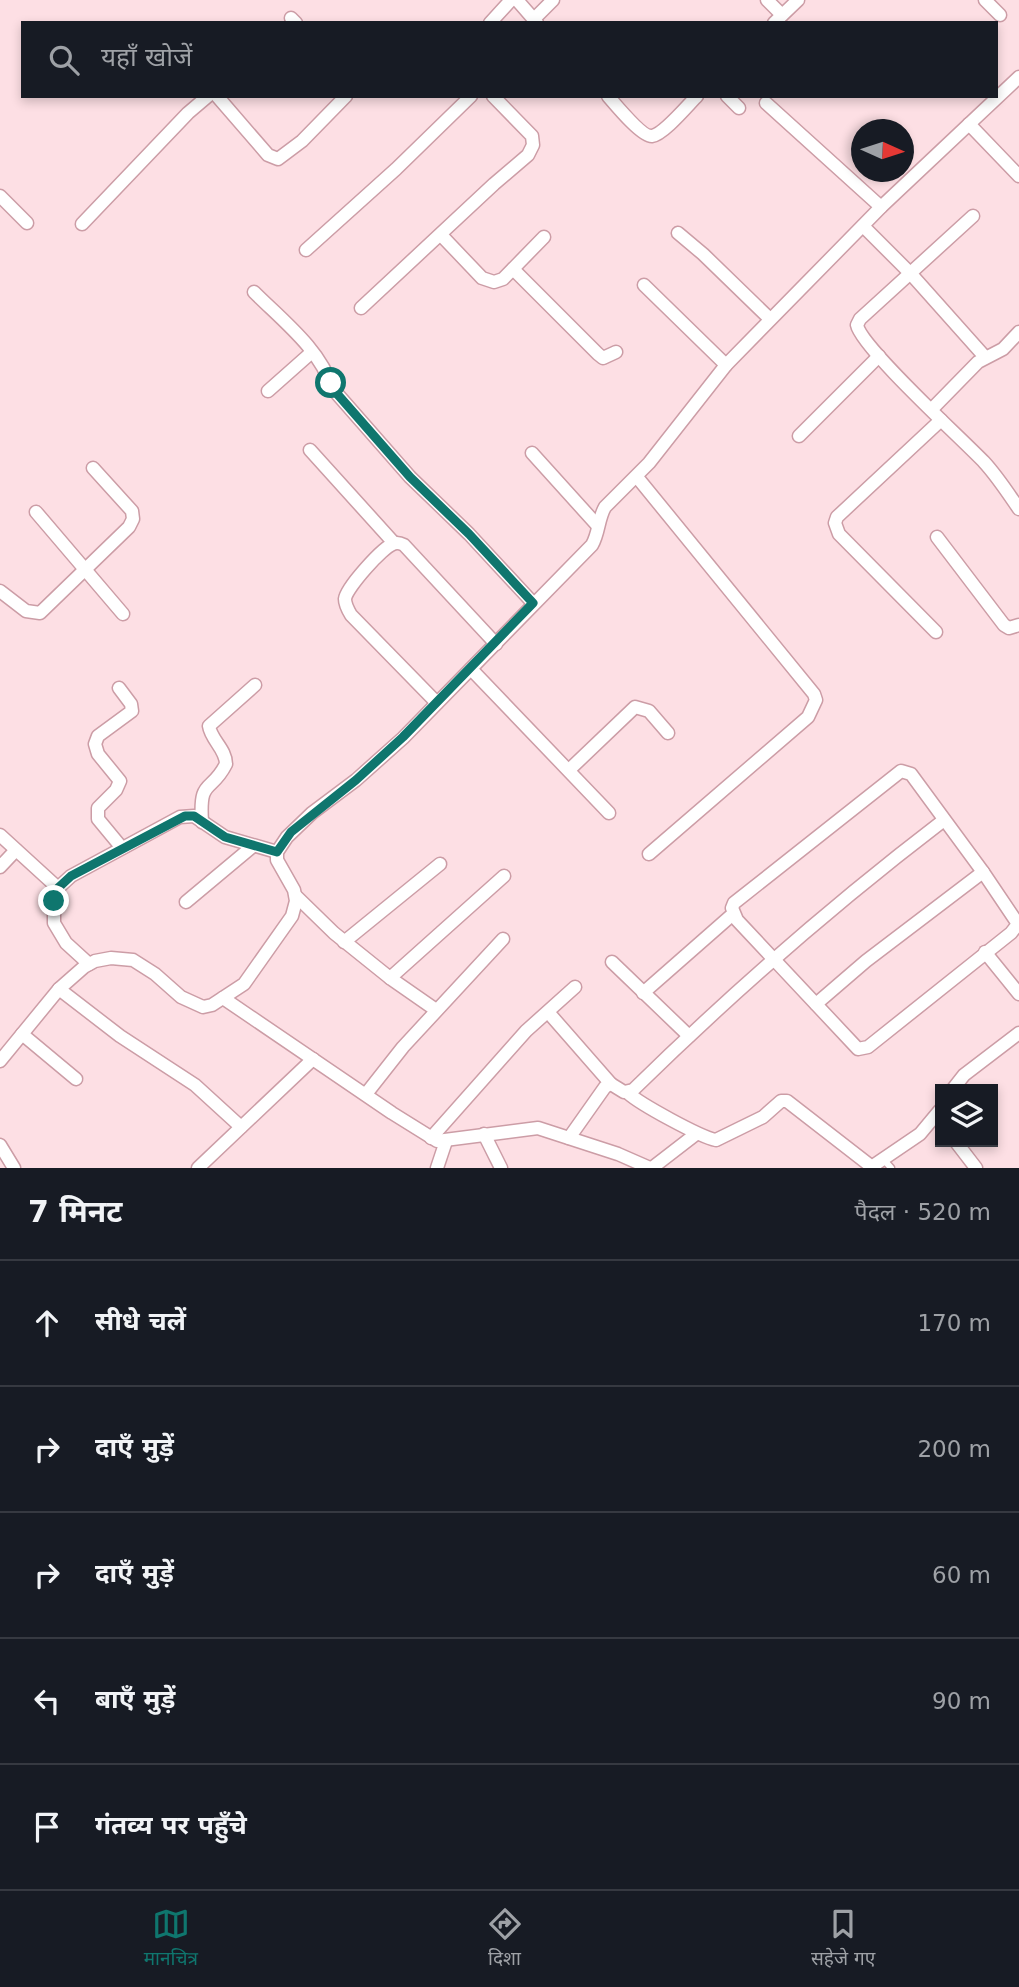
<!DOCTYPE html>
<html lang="hi">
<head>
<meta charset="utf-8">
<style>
	:root { --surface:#171b24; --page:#20242c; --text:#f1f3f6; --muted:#9ea1a6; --line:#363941; --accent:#0f766e }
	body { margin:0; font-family:"DejaVu Sans","Noto Sans Devanagari",sans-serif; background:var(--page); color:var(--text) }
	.controls { position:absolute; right:21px; bottom:21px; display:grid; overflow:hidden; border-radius:0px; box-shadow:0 4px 10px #0003 }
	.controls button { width:63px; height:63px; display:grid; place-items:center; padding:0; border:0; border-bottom:2px solid var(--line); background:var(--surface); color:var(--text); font:35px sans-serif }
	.compass { position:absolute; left:851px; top:119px; width:63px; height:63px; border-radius:50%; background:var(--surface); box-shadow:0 4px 10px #0003; rotate:93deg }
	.stop { position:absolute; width:21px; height:21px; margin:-16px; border:5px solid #0f766e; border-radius:50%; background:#fff }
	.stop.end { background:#0f766e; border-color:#fff; box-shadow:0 2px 7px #0008 }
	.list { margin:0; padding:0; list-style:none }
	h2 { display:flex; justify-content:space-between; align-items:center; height:91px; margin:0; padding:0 28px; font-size:30px }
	h2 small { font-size:23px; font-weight:400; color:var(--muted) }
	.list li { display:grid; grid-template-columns:46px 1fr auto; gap:21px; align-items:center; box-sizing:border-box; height:126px; padding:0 28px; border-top:2px solid var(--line) }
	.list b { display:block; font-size:26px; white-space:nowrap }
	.list em { font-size:23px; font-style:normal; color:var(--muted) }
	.icon { flex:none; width:38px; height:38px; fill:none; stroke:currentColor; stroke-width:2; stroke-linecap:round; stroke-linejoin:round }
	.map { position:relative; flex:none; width:1019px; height:1168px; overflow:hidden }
	.search { position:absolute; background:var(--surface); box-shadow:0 4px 10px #0003; left:21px; right:21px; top:21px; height:77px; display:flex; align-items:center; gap:18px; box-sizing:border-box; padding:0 24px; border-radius:0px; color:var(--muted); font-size:26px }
	.sheet { height:721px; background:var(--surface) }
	nav { display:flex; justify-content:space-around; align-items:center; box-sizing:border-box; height:98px; border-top:2px solid var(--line); background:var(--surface); font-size:19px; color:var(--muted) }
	nav a { display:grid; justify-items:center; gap:4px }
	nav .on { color:var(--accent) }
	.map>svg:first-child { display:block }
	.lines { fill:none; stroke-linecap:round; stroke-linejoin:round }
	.service-casing { stroke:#cc9da6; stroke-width:9 }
	.minor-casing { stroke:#cc9da6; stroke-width:15 }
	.service { stroke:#fff; stroke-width:6 }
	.minor { stroke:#fff; stroke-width:12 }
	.route { stroke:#0f766e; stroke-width:9 }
</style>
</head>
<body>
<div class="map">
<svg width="1019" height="1168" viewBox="0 0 1019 1168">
	<rect width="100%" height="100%" fill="#fddfe4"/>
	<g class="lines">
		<g class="service-casing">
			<path id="service" d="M884 1160 891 1168"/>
		</g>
		<g class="minor-casing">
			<g id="minor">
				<path d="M517 0 537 23"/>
				<path d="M767 0 782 15"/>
				<path d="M985 0 1000 15"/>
				<path d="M291 18 296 23"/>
				<path d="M534 19 553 0"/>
				<path d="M490 23 511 0"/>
				<path d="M774 23 798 0"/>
				<path d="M217 96 268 155 278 159 302 141 346 96"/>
				<path d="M608 96C615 104 642 137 652 136 663 135 688 105 697 96"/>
				<path d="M727 96 739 108"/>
				<path d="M766 103 881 207"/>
				<path d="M969 124 1019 176"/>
				<path d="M0 196 27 223"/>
				<path d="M973 216 860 319 857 325C861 347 962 439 984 462 997 476 1008 493 1019 509"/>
				<path d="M82 224 188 113 208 96"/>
				<path d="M863 226 911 274 985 357"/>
				<path d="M678 233 703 254 770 319"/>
				<path d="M441 235 482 278 494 282 503 279 544 237"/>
				<path d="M306 250 396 169 471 96"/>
				<path d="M513 269 598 354 603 358 616 352"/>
				<path d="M644 285 726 365"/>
				<path d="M254 292C282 320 321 350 332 388L410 477 469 534 533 603"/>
				<path d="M361 308 494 184 528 155 533 145 532 136 493 96"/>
				<path d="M268 391 312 352"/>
				<path d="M932 409 978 362 1003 349 1019 332"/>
				<path d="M799 436 879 356"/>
				<path d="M310 450 394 543"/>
				<path d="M532 453 597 525"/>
				<path d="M637 477 814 694 816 700 808 717 649 854"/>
				<path d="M36 512 123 614"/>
				<path d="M937 537 1004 625 1009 628 1019 625"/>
				<path d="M0 591 26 611 40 613 129 527 133 519 132 511 93 468"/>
				<path d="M936 632 839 534 835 523 837 517 941 420"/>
				<path d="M471 669 609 813"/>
				<path d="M119 688 131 704 132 711 98 736 95 744 98 754 120 781 116 790 98 808V819L122 848"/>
				<path d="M437 703 351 615C348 610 345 605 345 599 346 588 383 547 393 544 397 542 400 543 404 545L496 644"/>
				<path d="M569 770 635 707 649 711 668 733"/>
				<path d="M901 771 911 774 983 872 1018 924 1011 933 868 1047 858 1049 737 920 732 908 734 903Z"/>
				<path d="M202 822C199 777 211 794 226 764 226 749 211 740 209 726L255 685"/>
				<path d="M0 835 58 888"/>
				<path d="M0 867 16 850"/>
				<path d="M296 896 334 933 390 978 504 876"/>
				<path d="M186 902 253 846"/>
				<path d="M344 942 440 864"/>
				<path d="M985 952 1019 994"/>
				<path d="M612 962 689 1036"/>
				<path d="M89 964 66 943 54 923V901L58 888 71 876 180 817 194 816 225 837 277 852"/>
				<path d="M390 978 436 1010"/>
				<path d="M59 989 120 1036 195 1085 241 1127"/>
				<path d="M643 993 733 914"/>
				<path d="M223 998 392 1113 437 1141 538 1128 618 1154 650 1168"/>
				<path d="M816 1004 866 961 983 872"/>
				<path d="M548 1012 611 1084"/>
				<path d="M22 1034 76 1079"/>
				<path d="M0 1061 59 989 84 967 95 961 111 958 133 960 155 974 181 997 203 1007 212 1005 244 984 292 916 296 901 294 890 277 860V852L287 837 312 813 356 780 403 738 592 545C599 533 598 519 605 507L649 463 726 365 881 207 1019 77"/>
				<path d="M953 1089 964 1075 1019 1033"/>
				<path d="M628 1093C640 1104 700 1137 716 1140L763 1117 781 1101H787L872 1167"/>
				<path d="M366 1094 403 1047 503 939"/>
				<path d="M484 1134 501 1168"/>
				<path d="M431 1138 526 1031 575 987"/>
				<path d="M569 1138 605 1087 611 1084 624 1092 633 1090C731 994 834 904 944 820"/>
				<path d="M956 1142 976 1168"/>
				<path d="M0 1145 14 1168"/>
				<path d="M198 1168 313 1059"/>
				<path d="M437 1168 446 1141"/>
				<path d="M652 1168 696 1134"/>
				<path d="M870 1168 920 1134 940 1110"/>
			</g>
		</g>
		<use href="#service" class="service"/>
		<use href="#minor" class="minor"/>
	</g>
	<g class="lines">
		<path class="route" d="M54 901 58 888 71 876 185 816H194L225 837 277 852 291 832 356 780 403 737 533 603 469 534 410 477 332 388 331 383"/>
	</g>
</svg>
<div class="controls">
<button><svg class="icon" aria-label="layers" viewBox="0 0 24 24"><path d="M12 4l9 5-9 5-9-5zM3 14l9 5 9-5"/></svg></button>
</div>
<svg class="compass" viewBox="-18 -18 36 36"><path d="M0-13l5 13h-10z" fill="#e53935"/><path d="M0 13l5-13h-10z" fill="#9ea1a6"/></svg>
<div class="stop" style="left:331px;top:383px"></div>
<div class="stop end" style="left:54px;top:901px"></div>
<div class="search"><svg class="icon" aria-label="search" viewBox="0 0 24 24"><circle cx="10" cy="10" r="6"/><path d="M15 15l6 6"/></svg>यहाँ खोजें</div>
</div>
<section class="sheet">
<h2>7 मिनट<small>पैदल · 520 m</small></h2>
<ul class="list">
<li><svg class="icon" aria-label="ahead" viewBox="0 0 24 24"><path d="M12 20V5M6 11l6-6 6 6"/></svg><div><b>सीधे चलें</b></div><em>170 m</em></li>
<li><svg class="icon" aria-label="right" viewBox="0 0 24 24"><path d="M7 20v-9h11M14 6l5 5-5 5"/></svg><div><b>दाएँ मुड़ें</b></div><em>200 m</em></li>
<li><svg class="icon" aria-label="right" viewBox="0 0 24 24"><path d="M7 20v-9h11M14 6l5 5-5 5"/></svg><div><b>दाएँ मुड़ें</b></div><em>60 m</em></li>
<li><svg class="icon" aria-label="left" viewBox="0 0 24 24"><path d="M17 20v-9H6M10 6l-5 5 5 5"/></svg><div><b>बाएँ मुड़ें</b></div><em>90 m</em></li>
<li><svg class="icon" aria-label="arrive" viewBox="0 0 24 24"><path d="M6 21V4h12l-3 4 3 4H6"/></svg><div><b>गंतव्य पर पहुँचे</b></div></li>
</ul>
</section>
<nav>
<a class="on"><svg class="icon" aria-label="map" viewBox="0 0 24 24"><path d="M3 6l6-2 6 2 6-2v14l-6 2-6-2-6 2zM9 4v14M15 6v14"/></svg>मानचित्र</a>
<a><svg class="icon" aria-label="directions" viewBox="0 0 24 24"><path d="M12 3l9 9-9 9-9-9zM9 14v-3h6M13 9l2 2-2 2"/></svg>दिशा</a>
<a><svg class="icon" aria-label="saved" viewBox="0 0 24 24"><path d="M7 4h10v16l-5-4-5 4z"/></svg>सहेजे गए</a>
</nav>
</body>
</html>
